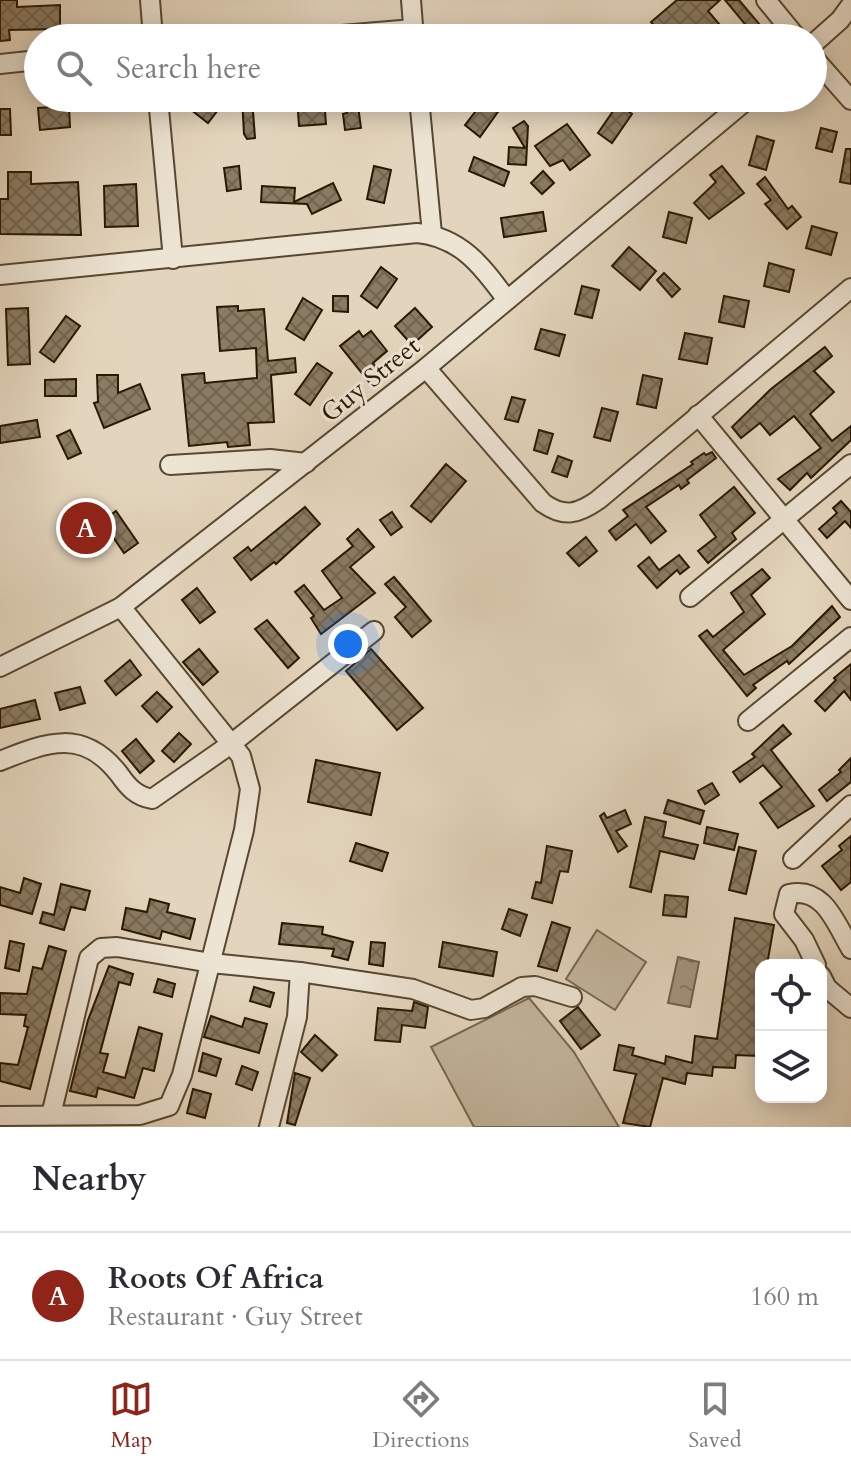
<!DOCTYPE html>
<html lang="en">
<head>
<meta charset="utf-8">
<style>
	:root { --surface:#fff; --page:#f2f2f3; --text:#2b2b33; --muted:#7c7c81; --line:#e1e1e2; --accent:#8f2418 }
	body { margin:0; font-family:Cardo,serif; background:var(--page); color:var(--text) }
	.controls { position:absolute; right:24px; bottom:24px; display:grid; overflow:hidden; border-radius:16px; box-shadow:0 4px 20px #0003 }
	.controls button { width:72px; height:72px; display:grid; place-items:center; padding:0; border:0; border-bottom:2px solid var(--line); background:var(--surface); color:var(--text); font:40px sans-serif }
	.you { position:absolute; left:348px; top:644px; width:28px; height:28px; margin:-20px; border:6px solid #fff; border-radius:50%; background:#1a73e8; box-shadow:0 0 0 12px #1a73e833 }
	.badge { display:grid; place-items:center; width:52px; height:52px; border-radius:50%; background:var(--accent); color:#fff; font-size:26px; font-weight:700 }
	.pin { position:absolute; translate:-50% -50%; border:4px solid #fff; box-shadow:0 2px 8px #0006 }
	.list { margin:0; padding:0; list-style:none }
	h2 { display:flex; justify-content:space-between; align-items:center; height:104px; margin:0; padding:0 32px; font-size:34px }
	h2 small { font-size:26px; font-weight:400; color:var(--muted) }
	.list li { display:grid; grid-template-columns:52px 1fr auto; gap:24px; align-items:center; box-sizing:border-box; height:128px; padding:0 32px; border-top:2px solid var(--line) }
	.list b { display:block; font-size:30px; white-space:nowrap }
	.list p { margin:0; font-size:26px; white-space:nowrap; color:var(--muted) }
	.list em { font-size:26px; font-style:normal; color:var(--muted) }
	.icon { flex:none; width:44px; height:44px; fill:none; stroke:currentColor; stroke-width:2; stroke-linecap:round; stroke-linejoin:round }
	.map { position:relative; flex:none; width:851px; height:1127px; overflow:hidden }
	.search { position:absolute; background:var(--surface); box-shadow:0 4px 20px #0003; left:24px; right:24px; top:24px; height:88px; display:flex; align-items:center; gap:20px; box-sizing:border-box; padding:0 28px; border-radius:44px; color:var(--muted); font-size:30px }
	.sheet { height:232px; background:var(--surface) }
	nav { display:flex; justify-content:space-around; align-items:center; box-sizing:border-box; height:112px; border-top:2px solid var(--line); background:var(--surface); font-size:22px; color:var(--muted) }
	nav a { display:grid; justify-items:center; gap:4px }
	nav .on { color:var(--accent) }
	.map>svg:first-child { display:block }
	.grass { fill:#c3b59d; stroke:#766750; stroke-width:2 }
	.water { fill:url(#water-ripples); stroke:#73634c; stroke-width:2 }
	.building { fill:url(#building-cross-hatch); stroke:#291902; stroke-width:2 }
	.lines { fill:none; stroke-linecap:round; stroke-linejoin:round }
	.minor-casing { stroke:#584831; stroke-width:22 }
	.minor { stroke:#ede4d4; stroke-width:18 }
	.labels { text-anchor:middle; stroke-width:6; stroke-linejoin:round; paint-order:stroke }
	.street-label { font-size:26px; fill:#291902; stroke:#ede4d4 }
</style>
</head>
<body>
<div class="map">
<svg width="851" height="1127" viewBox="0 0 851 1127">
	<defs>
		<pattern id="water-ripples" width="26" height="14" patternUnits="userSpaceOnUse" patternTransform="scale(2)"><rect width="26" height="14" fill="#a4957d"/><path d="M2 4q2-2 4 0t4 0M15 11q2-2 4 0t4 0" fill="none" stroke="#867964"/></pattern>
		<pattern id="building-cross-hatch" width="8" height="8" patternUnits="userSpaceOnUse" patternTransform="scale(2)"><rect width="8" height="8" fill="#8a7b63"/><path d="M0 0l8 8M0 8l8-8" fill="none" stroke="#71644f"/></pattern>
	</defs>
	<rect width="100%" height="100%" fill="#e3d5bd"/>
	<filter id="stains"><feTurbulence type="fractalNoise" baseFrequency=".0025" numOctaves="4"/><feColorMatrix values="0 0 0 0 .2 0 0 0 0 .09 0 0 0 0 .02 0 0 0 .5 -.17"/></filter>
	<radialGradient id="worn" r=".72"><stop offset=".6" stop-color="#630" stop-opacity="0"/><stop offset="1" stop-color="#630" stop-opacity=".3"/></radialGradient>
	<g class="grass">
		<path d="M597 930 646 962 615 1010 566 979Z"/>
		<path d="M529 998 574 1052 619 1127H474L431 1047Z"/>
	</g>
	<path class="water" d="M678 957 699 962 690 1007 668 1003Z"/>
	<g class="building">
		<path d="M0 0H17V7L60 5V29L9 30 10 40 0 41Z"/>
		<path d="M677 0H720L708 11 731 38H685L681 33 675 38H665L651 22Z"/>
		<path d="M725 0H739L771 38H740L750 30Z"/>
		<path d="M191 98H227L208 123 185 105Z"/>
		<path d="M242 98H252L255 138 247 139 244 134Z"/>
		<path d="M297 98H324L326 124 299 126Z"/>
		<path d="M347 98H357L361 128 345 130 343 114 347 113Z"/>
		<path d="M486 98 500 109 480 137 465 125Z"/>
		<path d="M618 104 632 114 612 143 598 133Z"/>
		<path d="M69 106 70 127 40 130 38 108Z"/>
		<path d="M0 109H10L11 135H0Z"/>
		<path d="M524 121 528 126 526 165 508 164 509 147 525 148 513 128Z"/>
		<path d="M567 124 590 155 570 170 563 160 550 166 535 146Z"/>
		<path d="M821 128 837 132 832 152 816 148Z"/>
		<path d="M757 136 774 141 766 170 749 165Z"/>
		<path d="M846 149H851V184L840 182Z"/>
		<path d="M474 157 509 172 504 186 469 171Z"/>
		<path d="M239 166 241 189 227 191 224 168Z"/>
		<path d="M374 166 391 170 384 203 367 199Z"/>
		<path d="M722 166 744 193 709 219 694 203 716 182 710 175Z"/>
		<path d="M543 171 554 183 542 194 531 183Z"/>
		<path d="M8 172H31V184L78 182 81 235 0 234V199H8Z"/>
		<path d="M765 177 788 209 792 206 801 217 787 229 765 204 771 200 757 184Z"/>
		<path d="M333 183 341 200 312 214 307 204 261 202 262 186 295 188 294 202Z"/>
		<path d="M136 184 138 226 105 227 104 186Z"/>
		<path d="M543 212 546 231 504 237 501 218Z"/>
		<path d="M669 212 692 218 686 243 663 237Z"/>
		<path d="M812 226 837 233 831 255 806 248Z"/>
		<path d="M629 247 656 271 640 290 612 266Z"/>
		<path d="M769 263 794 270 789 292 764 286Z"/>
		<path d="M381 267 397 279 377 308 361 296Z"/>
		<path d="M664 273 680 289 672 297 657 280Z"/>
		<path d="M582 286 599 290 592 318 575 314Z"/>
		<path d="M333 296H348V312L333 311Z"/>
		<path d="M724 296 749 301 744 327 719 322Z"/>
		<path d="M303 298 322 310 304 340 286 329Z"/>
		<path d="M238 306V311L264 309 268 361 295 358 296 372 271 375 274 422 248 423 250 445 228 447 227 442 189 446 182 375 204 373 205 383 257 378 256 348 220 351 217 307Z"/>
		<path d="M28 308 30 364 8 365 6 309Z"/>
		<path d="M415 308 432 327 412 345 395 326Z"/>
		<path d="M66 316 80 326 54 362 40 352Z"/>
		<path d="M541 329 565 335 559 356 535 349Z"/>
		<path d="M359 331 363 337 371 331 387 351 373 363 380 372 369 382 340 346Z"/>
		<path d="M685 333 712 338 707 364 679 359Z"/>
		<path d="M825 347 832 356 814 371 834 392 810 414 832 441 851 426V440L811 478 807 473 790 490 778 479 821 448 794 416 770 435 760 423 741 438 732 427 771 389Z"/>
		<path d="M317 363 332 373 310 405 295 394Z"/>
		<path d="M97 375H118V393L140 384 150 409 104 428 94 403 98 402Z"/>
		<path d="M643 375 662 379 656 408 637 404Z"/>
		<path d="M76 379V396H45V380Z"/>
		<path d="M512 397 525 400 518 422 505 419Z"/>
		<path d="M602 408 618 412 610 441 594 437Z"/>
		<path d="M37 420 40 437 0 443V426Z"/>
		<path d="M70 430 81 453 68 459 57 436Z"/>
		<path d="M539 430 553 434 547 454 534 450Z"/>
		<path d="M712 452 716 458 687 480 689 483 681 489 679 485 646 507 666 531 651 543 636 524 616 540 609 531 628 516 623 510 693 464 691 462 704 453 706 455Z"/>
		<path d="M558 456 572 461 567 477 552 472Z"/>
		<path d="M446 464 466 481 431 522 411 506Z"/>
		<path d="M734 487 755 513 732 533 736 539 708 563 698 551 716 537 700 515Z"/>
		<path d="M841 501 851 512V528L845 521 827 538 819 529 837 513 833 508Z"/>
		<path d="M305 507 320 524 276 564 274 562 251 580 234 558 248 547 251 551Z"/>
		<path d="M116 511 138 543 124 553 102 521Z"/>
		<path d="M392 512 402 527 391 535 380 520Z"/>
		<path d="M358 529 374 547 350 567 375 593 321 634 311 618 314 616 295 592 304 585 324 610 342 598 322 571 353 546 347 539Z"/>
		<path d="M586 537 597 551 579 566 567 553Z"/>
		<path d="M679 555 689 567 680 574 677 570 657 588 638 566 649 557 659 570Z"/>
		<path d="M762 569 770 578 751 595 765 614 723 650 744 675 792 646 832 606 840 617 789 664 787 661 753 685 756 688 747 696 699 636 707 630 713 637 744 612 731 593Z"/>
		<path d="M394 577 431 621 412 637 395 617 406 607 385 584Z"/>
		<path d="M197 588 215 612 200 623 182 600Z"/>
		<path d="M267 620 299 658 288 668 255 629Z"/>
		<path d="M199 649 218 672 203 685 183 662Z"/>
		<path d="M371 649 423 708 397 730 346 671Z"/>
		<path d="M130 660 141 675 116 695 105 681Z"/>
		<path d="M851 664V700L844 691 825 711 815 701 836 680 834 678Z"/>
		<path d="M80 687 85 703 60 710 55 693Z"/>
		<path d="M157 692 172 707 157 722 142 706Z"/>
		<path d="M35 700 40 719 0 728V709Z"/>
		<path d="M783 725 791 734 771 750 814 806 778 828 760 803 782 787 763 765 740 782 733 772 755 757 752 754Z"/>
		<path d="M179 733 191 744 174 762 162 751Z"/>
		<path d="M136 739 154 761 140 773 122 751Z"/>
		<path d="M851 758V782L827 801 819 790 841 772 839 770Z"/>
		<path d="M316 760 380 773 371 815 308 802Z"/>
		<path d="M712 783 719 795 705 804 698 791Z"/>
		<path d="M668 800 704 811 700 824 664 813Z"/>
		<path d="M625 810 631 824 616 831 627 846 618 852 600 816 604 813 607 818Z"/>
		<path d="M645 817 666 822 663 837 698 845 694 859 660 851 651 892 630 887Z"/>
		<path d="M707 827 738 834 734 850 704 843Z"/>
		<path d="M851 836V882L841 890 822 866 842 850 839 846Z"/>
		<path d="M356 843 388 853 382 871 350 861Z"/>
		<path d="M547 846 572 851 568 872 560 871 552 903 532 898 536 882 541 883Z"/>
		<path d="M739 847 756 851 746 894 729 890Z"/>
		<path d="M24 878 41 884 32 914 0 905V887L20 893Z"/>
		<path d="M61 884 90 891 85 910 71 907 64 930 40 923 43 912 54 915Z"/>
		<path d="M665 895 688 897 686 917 663 915Z"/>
		<path d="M150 899 169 904 167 912 195 919 190 939 162 931 160 939 122 929 126 908 147 912Z"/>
		<path d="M509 909 527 915 520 936 502 929Z"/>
		<path d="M735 918 774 925 767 965H761L758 1056 736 1055 735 1068 713 1067 712 1076 687 1073 685 1084 663 1078 650 1127 623 1123 636 1074 614 1070 619 1045 634 1048 632 1055 665 1064 666 1056 692 1063 695 1036 717 1039Z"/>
		<path d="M552 922 570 928 557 971 538 966Z"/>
		<path d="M282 923 323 927 322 934 353 942 348 960 332 956 334 949 279 944Z"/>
		<path d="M10 941 24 944 19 971 5 968Z"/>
		<path d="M371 942 385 943 383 966 369 964Z"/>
		<path d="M443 942 497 952 493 976 439 967Z"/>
		<path d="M49 946 66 951 30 1089 0 1081V1063L18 1065 28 1027 24 1026 26 1015 0 1014V993L27 994 33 967 42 969Z"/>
		<path d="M109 966 133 974 130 985 119 982 100 1053 108 1054 103 1072 125 1078 139 1027 162 1034 154 1071 143 1068 134 1098 98 1088 96 1097 70 1091 88 1020Z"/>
		<path d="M158 979 175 984 172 997 154 992Z"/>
		<path d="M254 987 274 993 270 1007 250 1001Z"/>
		<path d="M414 1002 428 1007 425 1028 402 1025 400 1042 375 1040 378 1008 412 1011Z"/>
		<path d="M578 1007 600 1035 581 1049 560 1021Z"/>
		<path d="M211 1016 242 1027 245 1018 267 1024 259 1053 204 1037Z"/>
		<path d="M315 1035 337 1055 322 1071 301 1052Z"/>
		<path d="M203 1053 221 1059 216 1076 199 1071Z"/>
		<path d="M242 1066 258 1072 252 1090 236 1084Z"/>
		<path d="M295 1073 310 1078 295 1125 287 1123Z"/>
		<path d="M193 1089 211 1094 205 1118 187 1113Z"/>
	</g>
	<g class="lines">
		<g class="minor-casing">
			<g id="minor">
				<path d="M150 0 153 38"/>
				<path d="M411 0 414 38"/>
				<path d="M766 0 797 38"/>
				<path d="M306 38 413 29"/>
				<path d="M813 44 840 20 851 5"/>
				<path d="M813 57 851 100"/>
				<path d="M0 64 38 60"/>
				<path d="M158 98 173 259"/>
				<path d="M419 98 432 234"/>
				<path d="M0 275 417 233C461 237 483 267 507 300"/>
				<path d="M426 368 543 503C564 518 578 514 598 500L851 288"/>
				<path d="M698 415 851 600"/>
				<path d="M170 465 270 459 306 463"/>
				<path d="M690 597 851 464"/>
				<path d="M0 667 121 607 426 368 749 98"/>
				<path d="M748 721 851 637"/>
				<path d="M0 761C47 742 83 728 119 774 128 787 136 796 152 799L231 744 374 631"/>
				<path d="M793 859 851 805"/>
				<path d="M816 965 804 940 784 914 789 894C824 886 836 924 851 949"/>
				<path d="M300 972 413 989 471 1010 484 1008 522 987 535 986 572 997"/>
				<path d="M821 976 827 988 851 1008"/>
				<path d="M51 1115 89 958 101 948 117 947 211 963 300 972 297 1017 269 1127"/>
				<path d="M0 1116 140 1115 169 1106 182 1075 244 830 250 789 241 756 121 607"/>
			</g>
		</g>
		<use href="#minor" class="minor"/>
	</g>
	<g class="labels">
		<g class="street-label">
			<text transform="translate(370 379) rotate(-39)" y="9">Guy Street</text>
		</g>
	</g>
	<rect width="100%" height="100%" filter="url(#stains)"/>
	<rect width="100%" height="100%" fill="url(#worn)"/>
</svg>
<div class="controls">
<button><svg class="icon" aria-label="locate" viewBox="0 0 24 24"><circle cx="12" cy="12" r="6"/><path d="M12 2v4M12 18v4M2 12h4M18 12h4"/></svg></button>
<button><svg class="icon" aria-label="layers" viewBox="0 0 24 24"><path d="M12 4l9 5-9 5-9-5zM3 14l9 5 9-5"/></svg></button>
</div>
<div class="you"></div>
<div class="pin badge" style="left:86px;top:528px">A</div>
<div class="search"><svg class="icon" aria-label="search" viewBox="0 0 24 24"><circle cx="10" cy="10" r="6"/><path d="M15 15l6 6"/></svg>Search here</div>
</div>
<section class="sheet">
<h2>Nearby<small></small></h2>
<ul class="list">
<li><span class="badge">A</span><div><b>Roots Of Africa</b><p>Restaurant · Guy Street</p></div><em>160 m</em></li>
</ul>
</section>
<nav>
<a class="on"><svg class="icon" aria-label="map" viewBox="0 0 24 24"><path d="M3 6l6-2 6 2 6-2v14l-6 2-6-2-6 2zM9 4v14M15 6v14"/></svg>Map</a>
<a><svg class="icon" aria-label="directions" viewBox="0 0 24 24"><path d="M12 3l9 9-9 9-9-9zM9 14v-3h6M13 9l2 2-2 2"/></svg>Directions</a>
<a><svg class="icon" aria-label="saved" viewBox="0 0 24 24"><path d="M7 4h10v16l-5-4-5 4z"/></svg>Saved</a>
</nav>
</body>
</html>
